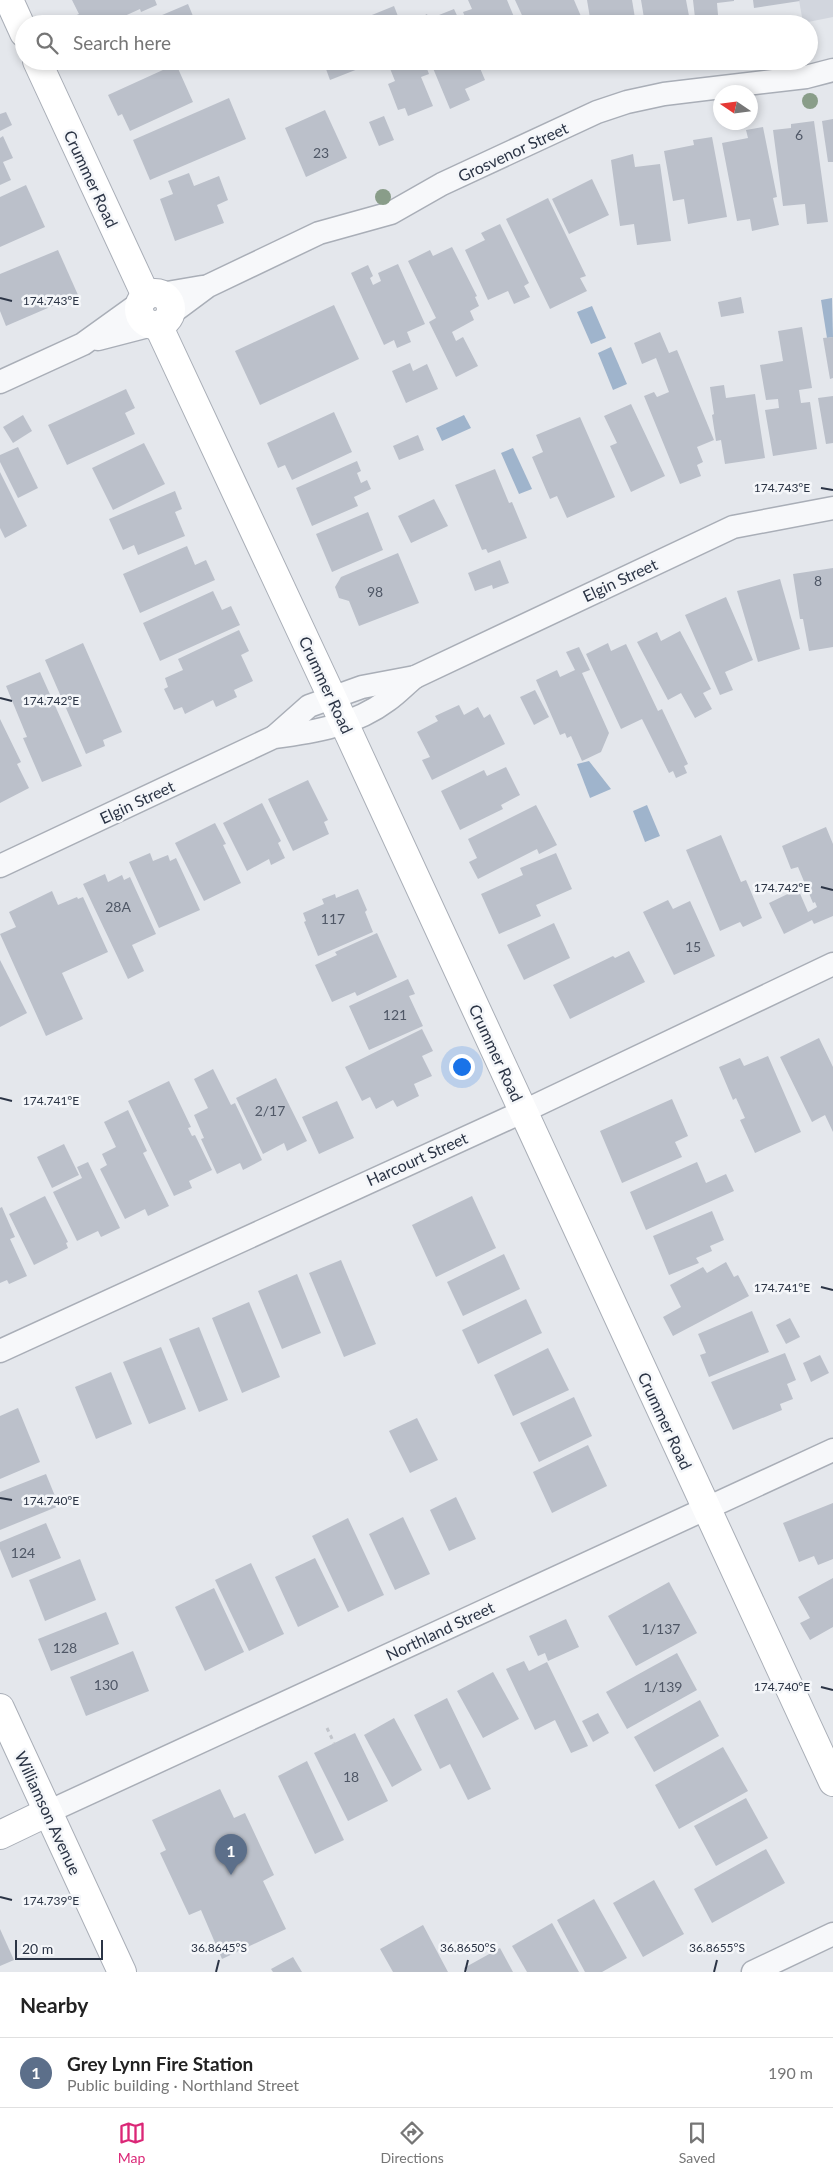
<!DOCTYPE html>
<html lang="en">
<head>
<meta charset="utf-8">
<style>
	:root { --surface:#fff; --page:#f6f6f6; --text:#222; --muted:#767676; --line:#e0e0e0; --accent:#db2777 }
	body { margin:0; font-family:Lato,sans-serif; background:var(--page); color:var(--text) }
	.compass { position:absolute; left:713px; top:85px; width:45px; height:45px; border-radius:50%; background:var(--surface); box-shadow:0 2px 8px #0003; rotate:283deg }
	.scale { position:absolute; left:15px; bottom:12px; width:88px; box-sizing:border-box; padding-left:5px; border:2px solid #2b3445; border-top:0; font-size:14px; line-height:18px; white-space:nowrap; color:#2b3445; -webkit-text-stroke:4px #f4f6f9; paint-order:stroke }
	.you { position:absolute; left:461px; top:1066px; width:18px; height:18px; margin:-12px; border:4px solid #fff; border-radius:50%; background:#1a73e8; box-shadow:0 0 0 8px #1a73e833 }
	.badge { display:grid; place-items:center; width:32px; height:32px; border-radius:50%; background:var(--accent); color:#fff; font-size:16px; font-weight:700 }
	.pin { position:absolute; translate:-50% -41px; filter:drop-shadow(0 1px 2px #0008) }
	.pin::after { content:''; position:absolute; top:26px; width:18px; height:15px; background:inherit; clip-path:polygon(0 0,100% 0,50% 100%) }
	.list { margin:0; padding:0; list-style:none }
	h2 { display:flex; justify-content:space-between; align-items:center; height:65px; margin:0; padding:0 20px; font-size:21px }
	h2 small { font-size:16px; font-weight:400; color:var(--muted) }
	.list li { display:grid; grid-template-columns:32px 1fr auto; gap:15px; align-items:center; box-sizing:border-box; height:70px; padding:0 20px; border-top:1px solid var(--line) }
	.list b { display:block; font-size:19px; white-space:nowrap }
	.list p { margin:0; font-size:16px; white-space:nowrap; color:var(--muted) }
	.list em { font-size:16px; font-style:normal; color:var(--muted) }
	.icon { flex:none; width:28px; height:28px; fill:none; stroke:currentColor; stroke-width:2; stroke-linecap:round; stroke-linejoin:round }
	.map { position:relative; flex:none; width:833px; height:1972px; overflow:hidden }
	.search { position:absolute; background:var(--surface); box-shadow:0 2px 8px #0003; left:15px; right:15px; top:15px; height:55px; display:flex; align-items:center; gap:12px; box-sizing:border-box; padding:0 18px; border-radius:28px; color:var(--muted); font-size:19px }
	.sheet { height:135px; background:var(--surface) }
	nav { display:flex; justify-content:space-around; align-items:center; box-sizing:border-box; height:70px; border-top:1px solid var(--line); background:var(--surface); font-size:14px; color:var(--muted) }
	nav a { display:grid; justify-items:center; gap:2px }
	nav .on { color:var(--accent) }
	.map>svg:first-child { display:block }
	.built { fill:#d2d6de }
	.water { fill:#9fb4cc }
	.building { fill:#bbc0ca }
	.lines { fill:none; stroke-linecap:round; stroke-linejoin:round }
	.street-casing { stroke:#a9aeb7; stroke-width:25 }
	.secondary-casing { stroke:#a9aeb7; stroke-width:30 }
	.path { stroke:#c2c5cb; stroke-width:3; stroke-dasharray:4 4; stroke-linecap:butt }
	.street { stroke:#f7f8fa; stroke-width:22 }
	.secondary { stroke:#fff; stroke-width:28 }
	.tree { fill:#899d89 }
	.ticks { fill:none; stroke:#2b3445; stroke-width:2 }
	.labels { text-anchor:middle; stroke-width:5; stroke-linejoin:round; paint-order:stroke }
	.number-label { font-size:14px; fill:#4f5766 }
	.street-label { font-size:16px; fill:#2b3445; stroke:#f4f6f9 }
	.ticks-label { font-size:12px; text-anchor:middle; fill:#2b3445; stroke:#f4f6f9; stroke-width:5; stroke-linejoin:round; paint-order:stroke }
</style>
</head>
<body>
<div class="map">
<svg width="833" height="1972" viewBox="0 0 833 1972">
	<rect width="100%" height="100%" fill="#e4e7ec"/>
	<path class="built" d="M799 0H833V17L803 23Z"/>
	<g class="water">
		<path d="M832 298 833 337 827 338 821 300Z"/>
		<path d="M592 306 606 338 591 344 577 312Z"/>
		<path d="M611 347 627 384 613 390 598 353Z"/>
		<path d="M464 415 471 428 442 441 436 428Z"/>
		<path d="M513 448 532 489 519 494 501 453Z"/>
		<path d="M589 761 611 789 590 798 577 764Z"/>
		<path d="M647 805 660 836 645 842 633 811Z"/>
	</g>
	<g class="building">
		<path d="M72 0H155L157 5 141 12 140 9 107 24H75L72 17 79 14Z"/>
		<path d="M468 0H507L517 24H468L463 12 472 9Z"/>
		<path d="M515 0H574L583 21 577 24H526Z"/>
		<path d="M587 0H632L636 24H591Z"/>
		<path d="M641 0H686L689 16 667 20 668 24H645Z"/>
		<path d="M693 0H734V1L717 3 718 15 695 18Z"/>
		<path d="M753 0H799L800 1 754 8Z"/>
		<path d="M188 4 193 16 197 15 201 24H141Z"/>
		<path d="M394 6 401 24H370L367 17Z"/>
		<path d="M454 9 461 24H414L413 21 427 14 429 19Z"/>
		<path d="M323 61H360L363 67 330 80Z"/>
		<path d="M387 61H424L429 74 421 77 433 106 408 116 405 108 398 110 388 84 395 81Z"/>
		<path d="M430 61H477L485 80 465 89 470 100 450 109Z"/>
		<path d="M176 64 193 102 130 131 122 114 118 116 108 95Z"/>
		<path d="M229 98 246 139 150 180 133 140Z"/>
		<path d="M325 110 347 158 306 177 285 128Z"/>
		<path d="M6 112 12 125 0 131V114Z"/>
		<path d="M384 116 394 140 379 146 369 122Z"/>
		<path d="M833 119V162H828L822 121Z"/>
		<path d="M814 121 828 222 807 224 805 204 783 206 773 130 791 128V124Z"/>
		<path d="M763 127 777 197 773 198 779 225 752 231 750 219 737 221 722 143 748 138 746 130Z"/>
		<path d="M3 136 13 158 3 162 11 180 0 185V138Z"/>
		<path d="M712 137 727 217 688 224 684 199 673 201 664 151 694 145 693 140Z"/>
		<path d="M633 154 635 167 660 164 671 241 637 245 634 224 620 226 611 160Z"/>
		<path d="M189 173 194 186 219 176 228 200 217 205 224 223 175 241 160 199 173 194 168 181Z"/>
		<path d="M592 179 609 215 569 234 552 199Z"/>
		<path d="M26 185 45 227 0 247V197Z"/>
		<path d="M548 198 586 276 580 278 587 291 550 309 506 219Z"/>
		<path d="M500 224 529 283 524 286 530 297 514 304 508 291 488 300 465 250 485 240 481 233Z"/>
		<path d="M452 247 477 296 475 297 479 306 470 311 474 320 452 332 456 341 463 337 478 366 456 377 429 322 436 318 408 261 430 250 433 256Z"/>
		<path d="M58 250 78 295 6 326 0 311V274Z"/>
		<path d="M398 264 425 324 407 332 411 342 397 348 394 340 384 345 351 273 368 265 373 276 370 278 373 285 381 281 378 273Z"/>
		<path d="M741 297 744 313 721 317 718 302Z"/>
		<path d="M334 305 359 359 260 405 235 351Z"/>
		<path d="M802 327 812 388 799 390 801 403 810 402 817 449 773 456 765 410 779 408 778 399 766 400 760 365 783 361 778 331Z"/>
		<path d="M660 332 669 353 677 350 714 440 697 447 703 462 697 465 701 476 680 484 644 396 654 392 657 397 669 392 656 358 642 364 634 343Z"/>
		<path d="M833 337V378L830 379 823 338Z"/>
		<path d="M410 363 413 371 427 364 438 389 406 403 392 371Z"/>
		<path d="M724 385 726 398 755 394 765 458 725 464 721 440 716 441 712 415 714 414 710 387Z"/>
		<path d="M126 389 135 408 125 413 135 434 67 465 48 425Z"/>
		<path d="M833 396V443L826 444 818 398Z"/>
		<path d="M631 404 665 476 631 492 610 446 617 443 604 416Z"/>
		<path d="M334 412 352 452 292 480 285 465 278 468 267 443Z"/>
		<path d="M23 415 32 431 13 443 3 427Z"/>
		<path d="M580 417 615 497 567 518 557 496 550 499 532 457 543 452 536 435Z"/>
		<path d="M418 435 424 450 399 460 393 446Z"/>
		<path d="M144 443 165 484 113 510 92 468Z"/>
		<path d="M18 447 38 488 18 498 0 462V455Z"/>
		<path d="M357 461 361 471 357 473 361 483 367 480 371 489 354 497 358 506 312 526 296 488Z"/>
		<path d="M495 469 509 503 512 502 527 538 488 553 486 549 482 550 455 485Z"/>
		<path d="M0 472 27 526 5 538 0 528Z"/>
		<path d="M175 491 182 509 175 512 185 536 138 555 134 545 123 550 109 519Z"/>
		<path d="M434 499 448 526 411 543 398 516Z"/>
		<path d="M368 512 383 550 332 572 316 534Z"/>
		<path d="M187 546 195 565 206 560 215 580 140 613 123 574Z"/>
		<path d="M398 553 419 603 359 626 349 601 339 598 335 587 341 577Z"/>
		<path d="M500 560 509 583 493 589 492 585 475 591 468 573Z"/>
		<path d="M833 568V647L809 651 803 619H800L793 574Z"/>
		<path d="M780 579 800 649 758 662 737 591Z"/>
		<path d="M213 591 222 610 231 606 240 625 160 661 143 623Z"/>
		<path d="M726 597 753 660 725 672 733 690 720 695 685 615Z"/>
		<path d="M239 630 249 651 241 655 253 681 234 690 237 697 216 707 213 700 185 714 182 707 174 710 164 689 168 687 165 678 183 670 178 659Z"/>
		<path d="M680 631 711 689 703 693 712 709 695 718 681 693 668 700 637 642 657 632 661 641Z"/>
		<path d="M83 643 122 732 103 740 105 746 86 754 45 660Z"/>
		<path d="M608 643 611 651 626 644 658 711 662 709 688 764 684 766 687 773 676 778 673 771 669 773 642 719 621 729 586 654Z"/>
		<path d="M579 647 590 670 582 673 609 733 601 752 582 761 571 736 567 738 565 733 560 735 536 680 557 670 560 677 575 670 566 652Z"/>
		<path d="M40 672 82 766 42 782 23 738 27 737 6 686Z"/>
		<path d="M535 690 549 717 534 725 520 697Z"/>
		<path d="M459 705 464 715 478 707 484 718 490 714 505 744 432 780 422 760 430 757 417 732 438 721 435 716Z"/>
		<path d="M0 719 21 762 17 764 29 788 0 803Z"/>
		<path d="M506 767 520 795 501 805 503 809 460 830 441 791 484 770 487 776Z"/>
		<path d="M308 780 328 820 324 822 329 834 293 851 268 799Z"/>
		<path d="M262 803 281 841 278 843 285 858 271 865 269 859 247 871 223 823Z"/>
		<path d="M536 805 557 845 539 854 537 849 478 879 469 862 477 858 468 839Z"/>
		<path d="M215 823 226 844 223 845 241 883 204 901 175 843Z"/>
		<path d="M826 827 833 844V916L814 924 812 920 784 934 769 903 798 889 808 912 817 907 815 902 813 903 798 867 791 869 782 846Z"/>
		<path d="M721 835 741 882 746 880 762 918 743 927 740 922 720 931 686 850Z"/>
		<path d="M150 853 153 861 168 855 170 861 176 858 200 910 159 928 129 862Z"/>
		<path d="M556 853 572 889 536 905 541 916 499 934 481 894 523 875 520 868Z"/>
		<path d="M105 874 108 882 122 875 124 880 130 877 156 934 132 945 144 971 128 979 83 884Z"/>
		<path d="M358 889 367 910 365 912 373 932 318 956 304 922 306 921 303 913 324 904 322 899 335 894 336 898Z"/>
		<path d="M52 891 58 905 77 897 78 899 83 897 108 952 62 973 83 1019 46 1036 0 934 16 927 9 912Z"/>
		<path d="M668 900 673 909 690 901 715 956 674 975 643 912Z"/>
		<path d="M554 923 570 958 524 980 507 945Z"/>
		<path d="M377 933 397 977 357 996 355 992 332 1002 315 965 337 955 335 952Z"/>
		<path d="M629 951 645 982 570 1019 553 985 613 956 615 958Z"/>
		<path d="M0 960 27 1013 0 1027Z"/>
		<path d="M408 979 415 994 409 996 423 1026 369 1050 349 1006Z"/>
		<path d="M422 1029 433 1051 422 1056 432 1076 414 1084 419 1096 397 1107 393 1100 376 1109 370 1097 362 1101 345 1067Z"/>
		<path d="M819 1038 833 1067V1132L825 1115 812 1122 780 1057Z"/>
		<path d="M768 1056 801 1132 755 1153 740 1120 745 1118 736 1098 733 1100 719 1067 740 1058 744 1066Z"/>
		<path d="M213 1069 231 1105 235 1103 262 1160 243 1170 240 1163 217 1174 201 1139 204 1138 194 1115 208 1108 194 1079Z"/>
		<path d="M276 1078 307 1141 287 1151 284 1143 263 1154 236 1098Z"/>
		<path d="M169 1081 191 1127 188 1128 192 1136 195 1135 212 1170 189 1181 192 1188 174 1196 128 1101Z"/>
		<path d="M672 1099 688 1136 675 1142 682 1157 622 1183 600 1131Z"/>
		<path d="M337 1101 354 1138 319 1154 302 1117Z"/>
		<path d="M128 1110 147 1151 143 1153 169 1206 148 1216 145 1209 125 1219 100 1169 107 1165 102 1154 116 1147 104 1122Z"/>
		<path d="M64 1144 79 1175 52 1188 37 1157Z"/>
		<path d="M88 1162 120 1228 101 1237 98 1231 77 1241 53 1192 82 1178 77 1167Z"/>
		<path d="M697 1162 706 1183 726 1174 734 1191 646 1230 630 1192Z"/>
		<path d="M45 1196 68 1242 66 1243 68 1248 34 1265 9 1214Z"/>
		<path d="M472 1196 496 1248 436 1277 412 1225Z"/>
		<path d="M2 1207 15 1237 10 1239 27 1276 9 1284 7 1280 0 1283V1208Z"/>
		<path d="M712 1211 724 1240 710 1246 712 1251 696 1258 699 1263 669 1275 653 1236Z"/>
		<path d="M504 1254 520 1289 463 1316 447 1282Z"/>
		<path d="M341 1260 376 1344 344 1357 309 1273Z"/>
		<path d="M726 1262 734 1277 738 1275 749 1296 673 1336 663 1317 681 1307 670 1285 703 1267 707 1273Z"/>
		<path d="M297 1274 321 1333 282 1349 258 1291Z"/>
		<path d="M526 1299 542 1333 478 1364 462 1330Z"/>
		<path d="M249 1302 280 1377 242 1393 212 1318Z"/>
		<path d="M752 1311 769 1352 709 1377 700 1355 706 1353 698 1334Z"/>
		<path d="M790 1318 800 1337 786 1344 776 1325Z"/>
		<path d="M199 1327 228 1400 199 1412 169 1339Z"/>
		<path d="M161 1347 186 1409 149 1424 123 1362Z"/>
		<path d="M548 1348 569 1390 513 1416 494 1375Z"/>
		<path d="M785 1353 796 1380 787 1384 793 1399 780 1404 782 1410 733 1430 711 1382Z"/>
		<path d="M820 1355 829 1373 811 1382 803 1363Z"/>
		<path d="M111 1372 132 1424 96 1439 75 1387Z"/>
		<path d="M574 1397 592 1436 539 1462 520 1423Z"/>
		<path d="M18 1408 40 1462 0 1479V1416Z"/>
		<path d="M417 1418 438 1460 410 1473 389 1431Z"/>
		<path d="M588 1445 607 1486 552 1513 533 1472Z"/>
		<path d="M46 1474 59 1506 0 1530V1492Z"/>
		<path d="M456 1497 476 1539 449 1551 430 1510Z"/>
		<path d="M833 1503V1559L818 1565 814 1556 799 1562 783 1523Z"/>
		<path d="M403 1517 430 1574 395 1590 369 1534Z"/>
		<path d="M348 1518 384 1595 348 1612 312 1536Z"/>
		<path d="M46 1523 61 1558 12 1578 0 1549V1542Z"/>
		<path d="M315 1558 339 1607 298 1627 275 1577Z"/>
		<path d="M80 1559 96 1600 45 1621 29 1580Z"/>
		<path d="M251 1563 284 1634 249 1651 215 1580Z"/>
		<path d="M833 1578V1627L810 1640 800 1623 810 1618 798 1597Z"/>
		<path d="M669 1582 697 1633 636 1666 608 1616Z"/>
		<path d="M214 1588 244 1652 205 1671 175 1607Z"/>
		<path d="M106 1612 119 1644 51 1671 38 1639Z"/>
		<path d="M566 1619 579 1647 548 1661 545 1653 538 1656 529 1636Z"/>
		<path d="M133 1651 149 1691 86 1716 70 1677Z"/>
		<path d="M677 1653 697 1690 627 1729 606 1692Z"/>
		<path d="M524 1661 529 1671 547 1662 588 1746 571 1753 555 1720 535 1730 506 1669Z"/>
		<path d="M493 1672 519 1719 483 1738 457 1691Z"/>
		<path d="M447 1698 491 1789 468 1800 450 1764 440 1769 414 1715Z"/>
		<path d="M700 1700 719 1736 654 1772 634 1737Z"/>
		<path d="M598 1713 609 1733 593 1742 582 1721Z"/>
		<path d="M394 1718 422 1770 392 1787 364 1735Z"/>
		<path d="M355 1733 388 1801 348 1821 314 1753Z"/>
		<path d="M723 1747 748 1791 679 1829 655 1785Z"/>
		<path d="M307 1761 344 1840 315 1854 278 1776Z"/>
		<path d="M220 1789 234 1818 245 1813 274 1875 263 1881 286 1929 222 1959 201 1910 189 1915 160 1853 166 1850 152 1820Z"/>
		<path d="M746 1798 768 1838 716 1866 694 1826Z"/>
		<path d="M766 1849 785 1883 712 1923 694 1889Z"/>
		<path d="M654 1880 684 1934 643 1957 613 1903Z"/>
		<path d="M594 1899 627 1958 602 1972H585L557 1920Z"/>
		<path d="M552 1923 579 1972H527L512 1946Z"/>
		<path d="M423 1925 448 1972H393L380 1949Z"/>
		<path d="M0 1929 14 1960 0 1966Z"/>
		<path d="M500 1948 513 1972H467L464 1968Z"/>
		<path d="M293 1957 302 1972H273L271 1969Z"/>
	</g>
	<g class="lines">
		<g class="street-casing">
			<g id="street">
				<path d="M161 294 202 287"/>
				<path d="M169 315 208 286 319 233 391 213 442 184 597 112 627 102 664 94 806 77 833 70"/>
				<path d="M98 339 152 325"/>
				<path d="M0 382 83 344 140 303"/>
				<path d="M274 737 309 706 362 687 415 677 733 527 833 508"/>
				<path d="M0 866 274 737C315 732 355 725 388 700 398 693 406 684 415 677"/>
				<path d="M0 1351 522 1112 833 964"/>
				<path d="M48 1812 833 1450"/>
				<path d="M753 1972 833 1934"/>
			</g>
		</g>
		<g class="secondary-casing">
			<g id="secondary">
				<path d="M9 0 24 33"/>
				<path d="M37 61 146 296"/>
				<circle cx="155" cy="309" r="16"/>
				<path d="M158 325 344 723 833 1782"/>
				<path d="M0 1708 122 1972"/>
				<path d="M0 1835 48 1812"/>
			</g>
		</g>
		<path class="path" d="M327 1728 334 1743"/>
		<use href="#street" class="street"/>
		<use href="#secondary" class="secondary"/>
	</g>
	<g class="tree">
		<circle cx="810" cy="101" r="8"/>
		<circle cx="383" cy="197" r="8"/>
	</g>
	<path class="ticks" d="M0 298 12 301M821 488 833 490M0 698 12 701M821 887 833 890M0 1098 12 1101M821 1287 833 1290M0 1498 12 1500M821 1687 833 1690M0 1897 12 1900M216 1972 219 1960M465 1972 468 1960M714 1972 717 1960"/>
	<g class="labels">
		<g class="number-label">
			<text x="799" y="140">6</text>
			<text x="321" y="158">23</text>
			<text x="818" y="586">8</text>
			<text x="375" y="597">98</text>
			<text x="118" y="912">28A</text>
			<text x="333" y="924">117</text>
			<text x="693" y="952">15</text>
			<text x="395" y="1020">121</text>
			<text x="270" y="1116">2/17</text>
			<text x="23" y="1558">124</text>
			<text x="661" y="1634">1/137</text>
			<text x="65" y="1653">128</text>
			<text x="106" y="1690">130</text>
			<text x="663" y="1692">1/139</text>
			<text x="351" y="1782">18</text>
		</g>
		<g class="street-label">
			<text transform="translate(513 152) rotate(-25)" y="6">Grosvenor Street</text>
			<text transform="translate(91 179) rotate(65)" y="6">Crummer Road</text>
			<text transform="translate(620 580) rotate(-25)" y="6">Elgin Street</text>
			<text transform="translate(326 685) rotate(65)" y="6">Crummer Road</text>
			<text transform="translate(137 802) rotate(-25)" y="6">Elgin Street</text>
			<text transform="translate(496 1053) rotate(65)" y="6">Crummer Road</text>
			<text transform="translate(417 1159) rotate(-24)" y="6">Harcourt Street</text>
			<text transform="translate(665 1421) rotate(65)" y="6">Crummer Road</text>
			<text transform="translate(440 1631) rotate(-25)" y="6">Northland Street</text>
			<text transform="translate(48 1813) rotate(65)" y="6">Williamson Avenue</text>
		</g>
	</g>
	<g class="ticks-label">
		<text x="51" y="305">174.743°E</text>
		<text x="782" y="492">174.743°E</text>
		<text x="51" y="705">174.742°E</text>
		<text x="782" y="892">174.742°E</text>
		<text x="51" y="1105">174.741°E</text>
		<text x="782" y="1292">174.741°E</text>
		<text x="51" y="1505">174.740°E</text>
		<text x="782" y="1691">174.740°E</text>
		<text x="51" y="1905">174.739°E</text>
		<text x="219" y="1952">36.8645°S</text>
		<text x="468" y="1952">36.8650°S</text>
		<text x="717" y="1952">36.8655°S</text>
	</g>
</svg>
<svg class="compass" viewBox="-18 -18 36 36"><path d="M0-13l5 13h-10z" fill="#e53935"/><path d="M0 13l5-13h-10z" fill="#767676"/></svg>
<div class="scale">20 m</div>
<div class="you"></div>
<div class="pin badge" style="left:231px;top:1875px;background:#5c6f8a">1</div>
<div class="search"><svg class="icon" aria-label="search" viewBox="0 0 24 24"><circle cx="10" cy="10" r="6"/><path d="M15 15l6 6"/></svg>Search here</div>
</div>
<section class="sheet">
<h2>Nearby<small></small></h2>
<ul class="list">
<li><span class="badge" style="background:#5c6f8a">1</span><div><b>Grey Lynn Fire Station</b><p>Public building · Northland Street</p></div><em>190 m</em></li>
</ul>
</section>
<nav>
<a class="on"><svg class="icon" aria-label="map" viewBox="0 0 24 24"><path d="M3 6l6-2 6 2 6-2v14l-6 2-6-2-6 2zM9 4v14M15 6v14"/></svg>Map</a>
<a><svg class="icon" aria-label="directions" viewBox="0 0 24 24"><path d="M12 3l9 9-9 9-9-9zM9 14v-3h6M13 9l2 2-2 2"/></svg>Directions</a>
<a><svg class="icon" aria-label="saved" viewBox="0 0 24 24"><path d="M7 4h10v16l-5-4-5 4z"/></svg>Saved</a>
</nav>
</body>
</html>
